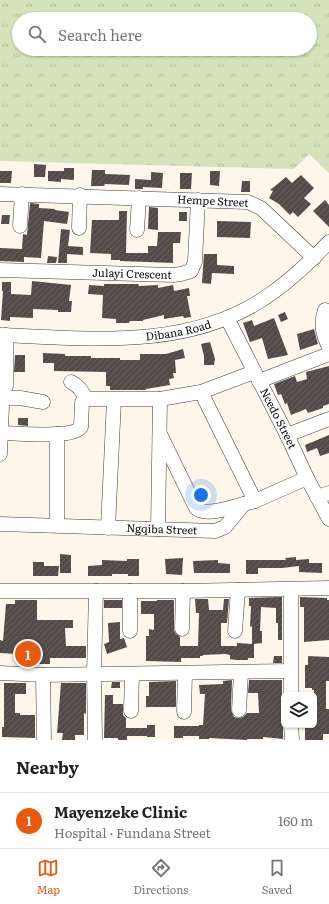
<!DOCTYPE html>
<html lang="en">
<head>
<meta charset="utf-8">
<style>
	:root { --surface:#fff; --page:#f2f2f2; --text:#222; --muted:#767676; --line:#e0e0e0; --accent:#ea580c }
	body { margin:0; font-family:Literata,serif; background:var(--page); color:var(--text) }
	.controls { position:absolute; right:12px; bottom:12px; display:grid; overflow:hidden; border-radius:6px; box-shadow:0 1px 3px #0004 }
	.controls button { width:36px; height:36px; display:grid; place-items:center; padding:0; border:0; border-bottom:1px solid var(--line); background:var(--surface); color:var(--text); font:20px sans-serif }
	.you { position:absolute; left:201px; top:495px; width:14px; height:14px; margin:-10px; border:3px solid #fff; border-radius:50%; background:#1a73e8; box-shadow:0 0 0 6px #1a73e833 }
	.badge { display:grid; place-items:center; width:26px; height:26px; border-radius:50%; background:var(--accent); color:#fff; font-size:13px; font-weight:700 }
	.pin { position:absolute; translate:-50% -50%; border:2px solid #fff; box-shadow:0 1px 4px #0006 }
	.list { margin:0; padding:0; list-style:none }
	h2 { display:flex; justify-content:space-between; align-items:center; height:52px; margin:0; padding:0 16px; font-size:17px }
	h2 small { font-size:13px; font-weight:400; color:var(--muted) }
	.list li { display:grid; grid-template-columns:26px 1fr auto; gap:12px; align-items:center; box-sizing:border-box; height:56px; padding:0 16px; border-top:1px solid var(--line) }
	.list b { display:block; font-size:15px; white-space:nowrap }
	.list p { margin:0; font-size:13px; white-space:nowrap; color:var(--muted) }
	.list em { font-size:13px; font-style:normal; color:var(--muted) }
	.icon { flex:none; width:22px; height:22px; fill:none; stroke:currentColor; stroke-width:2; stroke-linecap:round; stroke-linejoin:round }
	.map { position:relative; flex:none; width:329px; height:740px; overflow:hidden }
	.search { position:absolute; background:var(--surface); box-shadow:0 1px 3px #0004; left:12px; right:12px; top:12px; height:44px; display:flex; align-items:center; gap:10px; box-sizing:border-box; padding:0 14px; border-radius:22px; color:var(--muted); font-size:15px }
	.sheet { height:108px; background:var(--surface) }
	nav { display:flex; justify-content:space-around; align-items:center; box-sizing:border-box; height:56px; border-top:1px solid var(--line); background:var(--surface); font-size:11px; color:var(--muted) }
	nav a { display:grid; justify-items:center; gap:2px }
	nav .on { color:var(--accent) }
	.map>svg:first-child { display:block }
	.grass { fill:url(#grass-tufts); fill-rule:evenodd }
	.building { fill:url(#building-hatch) }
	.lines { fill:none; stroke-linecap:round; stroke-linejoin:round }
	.minor-casing { stroke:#3e3e3e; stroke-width:15 }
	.minor { stroke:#fff; stroke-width:14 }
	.labels { text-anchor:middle; stroke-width:4; stroke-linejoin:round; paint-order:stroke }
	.street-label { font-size:11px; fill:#0b0b0b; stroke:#fff }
</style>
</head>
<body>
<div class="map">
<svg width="329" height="740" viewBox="0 0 329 740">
	<defs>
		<pattern id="grass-tufts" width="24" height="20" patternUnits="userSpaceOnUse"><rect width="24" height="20" fill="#d4e3b9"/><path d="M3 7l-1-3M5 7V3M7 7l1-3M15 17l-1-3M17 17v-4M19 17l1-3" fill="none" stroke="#b5c19e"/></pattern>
		<pattern id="building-hatch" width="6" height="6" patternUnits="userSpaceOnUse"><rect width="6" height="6" fill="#524b49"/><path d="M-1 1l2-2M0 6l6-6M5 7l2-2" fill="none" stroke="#66605f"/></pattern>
	</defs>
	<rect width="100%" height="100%" fill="#fdf7eb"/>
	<path class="grass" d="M0 0H329V173L309 154 294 169 0 161ZM19 19H310V49H19Z"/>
	<g class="building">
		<path d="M34 164 46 165 45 177H34Z"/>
		<path d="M64 168H74V180L61 179V182L48 181V171H64Z"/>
		<path d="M92 170H105V174L130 175 129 185 105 184 104 186H91Z"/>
		<path d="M0 171H12L11 183H0Z"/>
		<path d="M210 171H220L219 186 210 185Z"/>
		<path d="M151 172 163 173 162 188 143 187V189H135V179L151 180Z"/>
		<path d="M180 173H192L191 189H180Z"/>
		<path d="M301 175 314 188 304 198 311 204 298 217 293 212 290 215 279 204 269 198 273 191 270 190 286 177 292 183Z"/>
		<path d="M242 181H250V192H241Z"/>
		<path d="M325 200 329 205V227L313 211Z"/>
		<path d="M30 203 39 204V208L55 209V210L69 212 67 224 44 221 41 258 24 257V262L0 261V248L22 249 23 234 27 235Z"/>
		<path d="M149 207 158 208V230L148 229Z"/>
		<path d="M119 211H127L126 253H148V246H157L158 232H181L180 243H173V263L120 261V260H111V254L90 253 92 220H119Z"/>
		<rect x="179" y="212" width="8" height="9"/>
		<path d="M2 215H10L9 224H1Z"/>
		<path d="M217 221 251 222 250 238 217 237Z"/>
		<path d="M61 229 70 230 68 246 83 247V255L67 254V263H58Z"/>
		<path d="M204 254H217V265L234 266V274L212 273 211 284 202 283Z"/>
		<path d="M48 256 57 257 56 263H47Z"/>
		<path d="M32 281 71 285 69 301H72L71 312H58V310L33 309V318L10 317V321L1 320 3 291H2V282H11V294L31 295Z"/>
		<path d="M104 284H138L139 286 158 285V288L173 285 174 291 189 288 190 296H187L191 317 184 318 183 316 164 319V315L143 320V321H130L129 323H116V319L102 318 103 295 88 294 89 285 104 286Z"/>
		<path d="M285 312 288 319 281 322 278 315Z"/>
		<path d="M274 318 288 355 268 359 262 338 250 342 243 323 252 320 254 326Z"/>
		<path d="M314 329 318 344 300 350 297 334Z"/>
		<path d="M210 342 215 359 214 365H204V356L201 344Z"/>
		<path d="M183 349 185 358 175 360 176 373H173L174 378 169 379 170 385 146 389V390H110V386H106V372L54 371V363H43V353L65 354V356H91V358H120V360H140V354H166Z"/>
		<path d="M15 355H25V372H14Z"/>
		<path d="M329 366V404L323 406V408L308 413 306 409 291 415 287 403 285 404 281 394 278 395 274 384 295 376 297 382 307 379 306 372Z"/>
		<path d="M18 418H28V426L18 425Z"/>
		<path d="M329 435V453L320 456 317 448 307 452 305 445Z"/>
		<path d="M60 554 71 555V573H60Z"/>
		<path d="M296 557V560L309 559V563H322V573L299 572V566L282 568H258V574H246V560H286L285 558Z"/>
		<path d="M183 558 182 575 166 574 165 559Z"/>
		<path d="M127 559H139V576H128V574H112V576H88V566L102 565V560L127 561Z"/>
		<path d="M218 560V563L230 564V573H194L193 561Z"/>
		<path d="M33 562H44V566H59L58 576H33Z"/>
		<path d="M282 597V640H278V623H276V608L261 607 260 631H262V643L254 644V658H248V660H236L230 659V655L225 654 203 655V656H200V658H181V662L146 661V636H149V629L154 630V614H141V601H157V600H174V629L175 633 180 637V646H198L199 613H196L195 599H208L209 610H223L224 599H229L227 623H221V646H237V643L252 644V626L250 627 251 606H249V598Z"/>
		<path d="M300 597 327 598V600H329V640L304 642V607H300Z"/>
		<path d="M15 600H37V620H73V628H65L66 646H86V658H50V664H18L19 654 0 653V640L3 641 6 604H15Z"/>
		<rect x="104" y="600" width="18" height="8"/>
		<path d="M120 622V639L124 638 127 647 107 654 104 644 109 642 108 623Z"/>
		<path d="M274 656H282V663H273Z"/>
		<path d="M308 656 329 657V681H326V709H329V734H323V740H305V725H314V690H312V688H305V665H308Z"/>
		<path d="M232 680 231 710 234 717 239 718 243 717 247 713H259L258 693H248L249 680H282V695L284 700V720L283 726V739L263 737V739H247V740L209 738V739H199V736H183V738H174V726H199V725H203L205 694H200L199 685 223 684V681Z"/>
		<path d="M176 681V707H146V696H149V682Z"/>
		<path d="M112 682H120V688H111Z"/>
		<path d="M4 683H26V694H15V713H20V715H35V738L2 737V727H4Z"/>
		<path d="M61 683H86V714L84 713V735H75V740H62L63 733H57Z"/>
		<path d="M105 695H113V704H123V715L126 718V728H147V725H155V737H147V736H127V740H118V738H104Z"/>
	</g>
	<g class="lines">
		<g class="minor-casing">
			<g id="minor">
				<path d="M0 194 248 202 261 208 314 258"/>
				<path d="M20 226 22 194"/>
				<path d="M79 228 80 195"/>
				<path d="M137 230 139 198"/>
				<path id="s1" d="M0 270 173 275 181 274 191 271 195 262 198 200"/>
				<path d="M325 310C320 325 323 333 329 348"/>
				<path id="s2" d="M227 318 287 435 307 478 329 519"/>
				<path id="s3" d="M0 335C88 338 182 350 260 301 286 285 308 264 329 242"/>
				<path d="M259 381 329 354"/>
				<path d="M201 392 255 501"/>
				<path d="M0 395 6 386V335"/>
				<path d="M0 398H20L43 402"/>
				<path d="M85 399H160L201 392 254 372"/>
				<path d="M0 400 2 405 0 454"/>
				<path d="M1 433C16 433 73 439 81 427L82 402 85 399C83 391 79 386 71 382"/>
				<path d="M57 434V525"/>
				<path d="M160 434 196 508C206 517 232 507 244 504"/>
				<path d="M287 435 329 419"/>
				<path d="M317 497 329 493"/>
				<path id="s4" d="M0 524 215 531 225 527 244 504 255 501 307 478"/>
				<path d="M108 528 114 400"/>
				<path d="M158 529 160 399"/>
				<path d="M0 591H183L329 588"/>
				<path d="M182 629 183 591"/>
				<path d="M130 631V591"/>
				<path d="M235 631 238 590"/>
				<path d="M0 673 43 675 290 671"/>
				<path d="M43 675 44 740"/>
				<path d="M291 695V590"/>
				<path d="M239 710 241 673"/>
				<path d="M131 711 132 674"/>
				<path d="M184 712 185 673"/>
				<path d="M291 725 292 740"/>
				<path d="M95 740 94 674 96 591"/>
			</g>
		</g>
		<use href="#minor" class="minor"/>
	</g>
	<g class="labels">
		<g class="street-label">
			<text transform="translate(213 201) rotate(3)" y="4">Hempe Street</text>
			<text dy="4" stroke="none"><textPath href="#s1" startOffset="132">Julayi Crescent</textPath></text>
			<text dy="4" stroke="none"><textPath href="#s3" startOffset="179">Dibana Road</textPath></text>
			<text dy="4" stroke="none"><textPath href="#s2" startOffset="113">Ncedo Street</textPath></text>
			<text dy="4" stroke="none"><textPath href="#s4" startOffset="162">Ngqiba Street</textPath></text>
		</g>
	</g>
</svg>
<div class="controls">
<button><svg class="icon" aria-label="layers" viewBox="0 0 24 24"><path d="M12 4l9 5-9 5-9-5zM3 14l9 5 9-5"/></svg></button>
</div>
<div class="you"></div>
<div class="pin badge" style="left:28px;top:654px">1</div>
<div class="search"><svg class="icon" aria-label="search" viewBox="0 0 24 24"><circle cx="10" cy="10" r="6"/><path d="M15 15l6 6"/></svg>Search here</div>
</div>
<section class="sheet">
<h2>Nearby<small></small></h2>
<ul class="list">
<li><span class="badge">1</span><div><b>Mayenzeke Clinic</b><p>Hospital · Fundana Street</p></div><em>160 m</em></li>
</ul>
</section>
<nav>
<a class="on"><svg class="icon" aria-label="map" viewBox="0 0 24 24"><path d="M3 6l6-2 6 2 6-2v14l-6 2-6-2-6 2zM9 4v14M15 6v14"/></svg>Map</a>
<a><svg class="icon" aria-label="directions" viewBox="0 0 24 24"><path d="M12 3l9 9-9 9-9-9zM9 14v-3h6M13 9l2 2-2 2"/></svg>Directions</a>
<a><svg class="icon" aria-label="saved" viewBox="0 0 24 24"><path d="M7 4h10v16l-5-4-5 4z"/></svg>Saved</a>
</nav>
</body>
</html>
